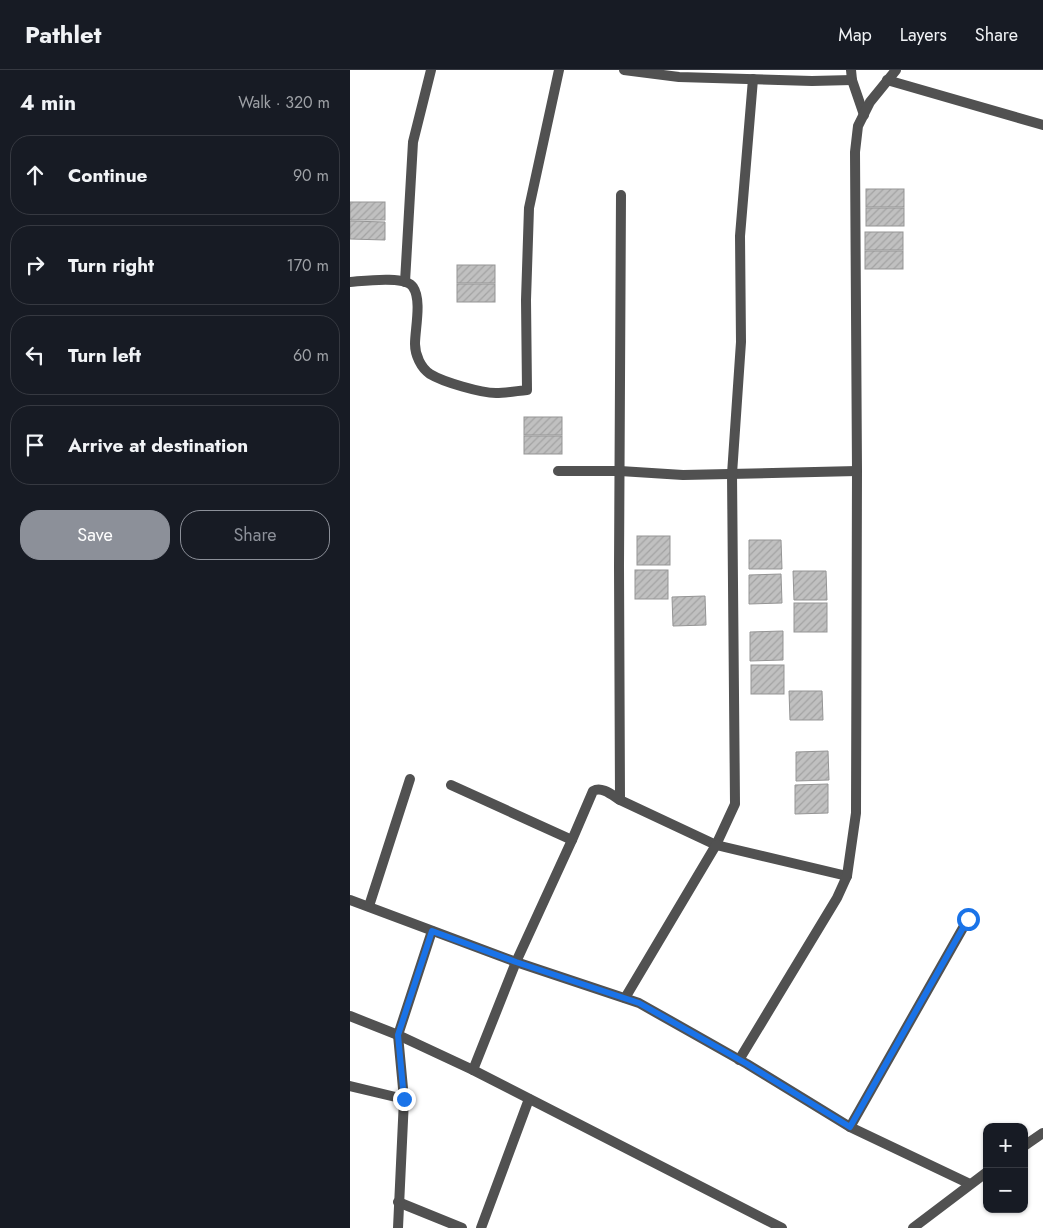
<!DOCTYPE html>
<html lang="en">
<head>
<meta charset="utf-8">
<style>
	:root { --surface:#171b24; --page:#20242c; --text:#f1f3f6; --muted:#9ea1a6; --line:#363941; --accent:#8c9099 }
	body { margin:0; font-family:Jost,sans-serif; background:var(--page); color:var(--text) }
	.controls { position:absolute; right:15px; bottom:15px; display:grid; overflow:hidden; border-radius:10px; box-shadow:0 1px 4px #0004 }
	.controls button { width:45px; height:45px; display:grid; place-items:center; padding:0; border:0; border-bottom:1px solid var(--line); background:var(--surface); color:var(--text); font:25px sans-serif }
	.stop { position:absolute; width:15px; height:15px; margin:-11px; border:4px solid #1a73e8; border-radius:50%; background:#fff }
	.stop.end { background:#1a73e8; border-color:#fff; box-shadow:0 1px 5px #0008 }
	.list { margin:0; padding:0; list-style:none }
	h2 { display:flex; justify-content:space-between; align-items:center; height:65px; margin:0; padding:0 20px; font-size:21px }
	h2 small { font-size:16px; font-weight:400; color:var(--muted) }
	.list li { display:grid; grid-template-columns:32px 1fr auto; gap:15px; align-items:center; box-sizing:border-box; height:80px; margin:0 10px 10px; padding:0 10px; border:1px solid var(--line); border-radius:20px }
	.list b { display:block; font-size:19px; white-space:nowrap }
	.list em { font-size:16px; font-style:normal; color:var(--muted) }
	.actions { display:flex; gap:10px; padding:15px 20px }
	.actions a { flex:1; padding:11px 0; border:1px solid var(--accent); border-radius:20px; text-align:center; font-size:18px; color:var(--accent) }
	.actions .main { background:var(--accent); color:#fff }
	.icon { flex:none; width:28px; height:28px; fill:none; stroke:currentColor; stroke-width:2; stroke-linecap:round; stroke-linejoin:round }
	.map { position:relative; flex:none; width:693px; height:1158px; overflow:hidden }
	header { display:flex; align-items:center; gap:30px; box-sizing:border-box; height:70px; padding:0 25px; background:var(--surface); border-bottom:1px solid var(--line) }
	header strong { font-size:24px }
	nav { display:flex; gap:28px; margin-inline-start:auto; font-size:18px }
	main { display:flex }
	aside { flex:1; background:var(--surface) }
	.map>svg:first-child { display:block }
	.building { fill:url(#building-hatch); stroke:#959595 }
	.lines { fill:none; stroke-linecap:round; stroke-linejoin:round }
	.minor { stroke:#515151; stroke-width:10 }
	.tertiary { stroke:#515151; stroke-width:10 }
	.route { stroke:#1a73e8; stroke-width:6 }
</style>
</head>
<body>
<header>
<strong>Pathlet</strong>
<nav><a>Map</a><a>Layers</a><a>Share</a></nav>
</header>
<main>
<aside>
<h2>4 min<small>Walk · 320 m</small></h2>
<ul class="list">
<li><svg class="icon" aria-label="ahead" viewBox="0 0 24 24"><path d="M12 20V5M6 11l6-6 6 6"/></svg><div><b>Continue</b></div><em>90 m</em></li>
<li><svg class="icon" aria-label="right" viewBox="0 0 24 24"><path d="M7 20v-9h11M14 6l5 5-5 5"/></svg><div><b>Turn right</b></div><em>170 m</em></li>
<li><svg class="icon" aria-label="left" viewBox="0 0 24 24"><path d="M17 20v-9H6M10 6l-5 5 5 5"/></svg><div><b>Turn left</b></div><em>60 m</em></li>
<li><svg class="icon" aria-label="arrive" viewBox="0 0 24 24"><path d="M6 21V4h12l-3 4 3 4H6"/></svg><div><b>Arrive at destination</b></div></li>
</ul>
<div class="actions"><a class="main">Save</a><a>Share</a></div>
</aside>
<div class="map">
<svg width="693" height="1158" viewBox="0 0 693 1158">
	<defs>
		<pattern id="building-hatch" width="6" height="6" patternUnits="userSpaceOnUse" patternTransform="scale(1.25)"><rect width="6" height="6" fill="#c0c0c0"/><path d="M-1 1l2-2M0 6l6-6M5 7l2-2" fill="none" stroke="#a3a3a3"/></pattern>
	</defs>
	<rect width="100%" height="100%" fill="#fff"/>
	<g class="building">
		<rect x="516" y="119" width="38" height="18"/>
		<rect x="0" y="132" width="35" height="18"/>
		<rect x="516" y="138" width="38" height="18"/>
		<path d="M0 151 35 152V170L0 169Z"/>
		<rect x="515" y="162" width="38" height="18"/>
		<rect x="515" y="181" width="38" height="18"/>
		<rect x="107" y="195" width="38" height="18"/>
		<rect x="107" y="214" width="38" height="18"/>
		<rect x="174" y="347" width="38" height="18"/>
		<rect x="174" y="366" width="38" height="18"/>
		<rect x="287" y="466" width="33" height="29"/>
		<path d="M399 470H431L432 499H399Z"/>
		<rect x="285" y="500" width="33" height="29"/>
		<path d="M443 501H476L477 530H444Z"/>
		<path d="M431 504 432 533 399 534V505Z"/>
		<path d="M355 526 356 555 323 556 322 527Z"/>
		<rect x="444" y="533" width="33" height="29"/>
		<path d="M433 561V590L400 591V562Z"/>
		<rect x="401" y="595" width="33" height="29"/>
		<path d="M439 621H472L473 650H440Z"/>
		<path d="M478 681 479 710 446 711V682Z"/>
		<path d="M478 714V743L445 744V715Z"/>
	</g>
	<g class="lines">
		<g class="minor">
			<path d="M274 0 329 7 462 11 502 10"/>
			<path d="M501 0 502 10 514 45"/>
			<path d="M537 10 693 55"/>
			<path d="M0 212C14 211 55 205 63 217 72 230 65 259 65 274 65 285 71 298 80 304 93 312 131 323 146 323 156 323 167 321 177 320L176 230 179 138 209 0"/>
			<path d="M55 212 63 72 81 0"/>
			<path d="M208 401H270L333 405 507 401"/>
			<path d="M101 715 222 770"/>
			<path d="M270 730 366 775 385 734 382 404 391 272 390 166 403 9"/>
			<path d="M0 830 166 892 289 933 397 994 500 1057 620 1114"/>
			<path d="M19 836 60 709"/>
			<path d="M275 928 366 775 497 806"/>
			<path d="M0 946 48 965 123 1000 432 1158"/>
			<path d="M389 990 487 828 497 806 506 743 507 401 505 82 508 56 520 32 546 0"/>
			<path d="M123 1000 166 892 222 770 243 721C252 716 262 725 270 730L269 496 271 125"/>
			<path d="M0 1016 54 1029"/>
			<path d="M500 1057 618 849"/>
			<path d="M48 1132 112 1158"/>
			<path d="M48 1158 54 1029 48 965 82 861"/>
			<path d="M131 1158 179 1029"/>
		</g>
		<g class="tertiary">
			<path d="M674 1076 693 1063"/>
			<path d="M563 1158 637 1102"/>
		</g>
	</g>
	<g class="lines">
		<path class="route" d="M54 1029 48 965 82 861 166 892 289 933 397 994 500 1057 618 849"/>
	</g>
</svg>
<div class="controls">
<button>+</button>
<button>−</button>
</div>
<div class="stop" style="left:618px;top:849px"></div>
<div class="stop end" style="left:54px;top:1029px"></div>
</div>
</main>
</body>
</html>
